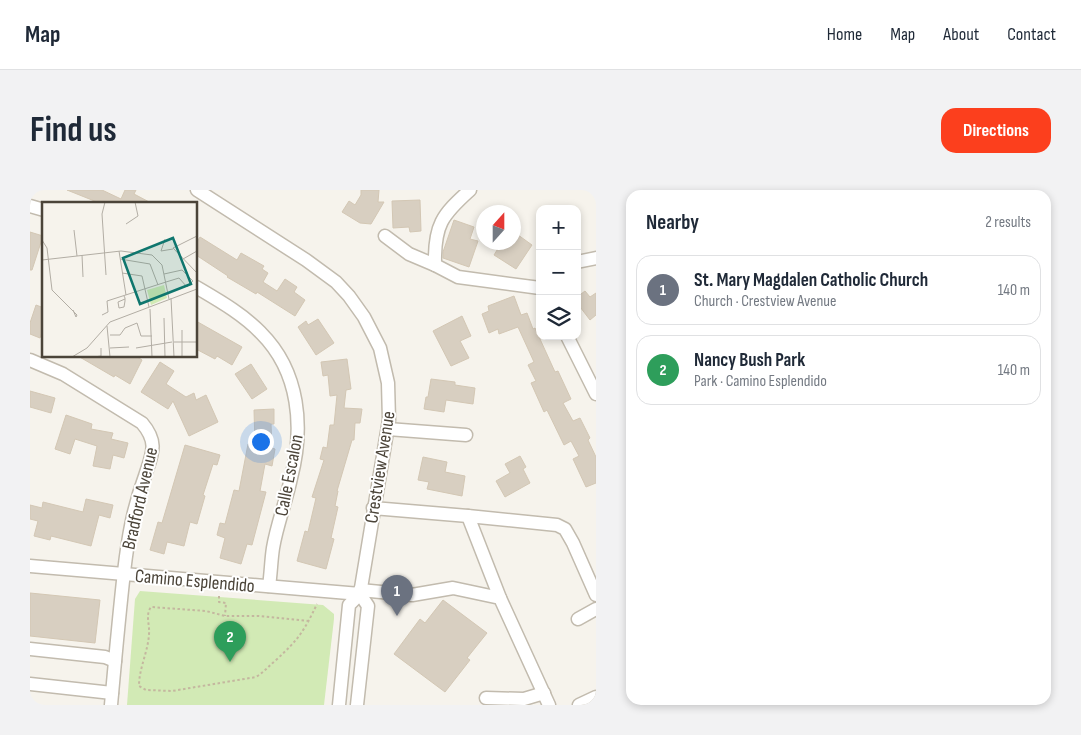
<!DOCTYPE html>
<html lang="en">
<head>
<meta charset="utf-8">
<style>
	:root { --surface:#fff; --page:#f2f2f3; --text:#1f2937; --muted:#747a83; --line:#e0e1e3; --accent:#fc3f1d }
	body { margin:0; font-family:"Sofia Sans Condensed",sans-serif; background:var(--page); color:var(--text) }
	.controls { position:absolute; right:15px; top:15px; display:grid; overflow:hidden; border-radius:10px; box-shadow:0 2px 8px #0003 }
	.controls button { width:45px; height:45px; display:grid; place-items:center; padding:0; border:0; border-bottom:1px solid var(--line); background:var(--surface); color:var(--text); font:25px sans-serif }
	.compass { position:absolute; left:446px; top:15px; width:45px; height:45px; border-radius:50%; background:var(--surface); box-shadow:0 2px 8px #0003; rotate:21deg }
	.you { position:absolute; left:230px; top:251px; width:18px; height:18px; margin:-12px; border:4px solid #fff; border-radius:50%; background:#1a73e8; box-shadow:0 0 0 8px #1a73e833 }
	.badge { display:grid; place-items:center; width:32px; height:32px; border-radius:50%; background:var(--accent); color:#fff; font-size:16px; font-weight:700 }
	.pin { position:absolute; translate:-50% -41px; filter:drop-shadow(0 1px 2px #0008) }
	.pin::after { content:''; position:absolute; top:26px; width:18px; height:15px; background:inherit; clip-path:polygon(0 0,100% 0,50% 100%) }
	.list { margin:0; padding:0; list-style:none }
	h2 { display:flex; justify-content:space-between; align-items:center; height:65px; margin:0; padding:0 20px; font-size:21px }
	h2 small { font-size:16px; font-weight:400; color:var(--muted) }
	.list li { display:grid; grid-template-columns:32px 1fr auto; gap:15px; align-items:center; box-sizing:border-box; height:70px; margin:0 10px 10px; padding:0 10px; border:1px solid var(--line); border-radius:15px }
	.list b { display:block; font-size:19px; white-space:nowrap }
	.list p { margin:0; font-size:16px; white-space:nowrap; color:var(--muted) }
	.list em { font-size:16px; font-style:normal; color:var(--muted) }
	.icon { flex:none; width:28px; height:28px; fill:none; stroke:currentColor; stroke-width:2; stroke-linecap:round; stroke-linejoin:round }
	.map { position:relative; flex:none; width:566px; height:515px; overflow:hidden; border-radius:15px }
	header { display:flex; align-items:center; gap:30px; box-sizing:border-box; height:70px; padding:0 25px; background:var(--surface); border-bottom:1px solid var(--line) }
	header strong { font-size:24px }
	nav { display:flex; gap:28px; margin-inline-start:auto; font-size:18px }
	.intro { display:flex; align-items:center; justify-content:space-between; box-sizing:border-box; height:120px; padding:0 30px }
	h1 { margin:0; font-size:35px }
	.button { padding:12px 22px; border-radius:15px; background:var(--accent); color:#fff; font-size:18px; font-weight:700 }
	main { display:flex; gap:30px; padding:0 30px }
	aside { flex:1; background:var(--surface); border-radius:15px; box-shadow:0 2px 8px #0003 }
	.map>svg:first-child { display:block }
	.green { fill:#d2eab5 }
	.building { fill:#d8cfc1; stroke:#d3c7b4 }
	.lines { fill:none; stroke-linecap:round; stroke-linejoin:round }
	.minor-casing { stroke:#c2bbae; stroke-width:15 }
	.path { stroke:#c4b79f; stroke-width:2; stroke-dasharray:2.5 2.5; stroke-linecap:butt }
	.minor { stroke:#fff; stroke-width:12 }
	.labels { text-anchor:middle; stroke-width:4; stroke-linejoin:round; paint-order:stroke }
	.street-label { font-size:19px; fill:#4b4439; stroke:#fff }
	.inset-road { fill:none; stroke:#b2ada4; stroke-width:1 }
	.view { fill:#0f766e; fill-opacity:0.15; stroke:#0f766e; stroke-width:2.5 }
	.inset-edge { fill:none; stroke:#4b4439; stroke-width:2.5 }
</style>
</head>
<body>
<header>
<strong>Map</strong>
<nav><a>Home</a><a>Map</a><a>About</a><a>Contact</a></nav>
</header>
<div class="intro"><h1>Find us</h1><a class="button">Directions</a></div>
<main>
<div class="map">
<svg width="566" height="515" viewBox="0 0 566 515">
	<rect width="100%" height="100%" fill="#f6f3ec"/>
	<path class="green" d="M110 401 293 415 304 424V429L294 515H97L105 409Z"/>
	<g class="building">
		<path d="M37 0H72L91 9 95 0H106L104 4 123 14H72Z"/>
		<path d="M331 0H349L348 12H354L341 34 330 33 312 22 319 11 325 15 331 5Z"/>
		<path d="M390 10 391 41 380 42 379 37 363 38 362 11Z"/>
		<path d="M424 30 444 37 440 49 448 51 439 77 413 68V62Z"/>
		<path d="M0 42 13 46 2 80H0Z"/>
		<path d="M484 42 502 55 486 79 464 65 472 52H484Z"/>
		<path d="M170 47 207 70 211 63 234 76 232 79 238 83 233 92 247 101 255 89 267 97 264 102 275 110 265 126 227 102 226 104 197 87 198 86 166 65V53Z"/>
		<path d="M555 101 560 107 566 103V125L560 130 547 113V107Z"/>
		<path d="M484 106 491 125 497 123 503 139 505 138 525 182 528 181 541 209 533 213 543 231 550 228 560 248 558 250 566 267V293L556 297 543 269 549 266 541 251 534 255 517 220 514 222 501 193 506 191 498 175 504 172 488 137 469 144 468 139 459 143 452 124 459 121 458 116Z"/>
		<path d="M6 115 14 118V136L10 148 0 144V133Z"/>
		<path d="M432 126 441 146 430 151 439 168 421 176 403 141Z"/>
		<path d="M288 129 304 153 286 165 268 137 276 131 278 135Z"/>
		<path d="M166 131 212 157 202 175 187 166 185 169 166 159Z"/>
		<path d="M48 166H106L112 170 100 194 85 185 84 187Z"/>
		<path d="M317 169 321 199 316 200 314 218 332 219 330 233H325L324 250H322L307 301H308L305 316 308 317 301 348 304 349 296 379 267 371 275 341 278 342 286 308 282 307 294 270 290 269 293 257 297 258 300 235H304L307 205 300 206 298 185 293 186 291 172Z"/>
		<path d="M130 172 144 181 136 194 156 207 164 203 166 210 176 205 188 232 159 246 143 211 138 219 111 202Z"/>
		<path d="M221 174 237 199 222 209 205 184Z"/>
		<path d="M401 189 425 192V195L445 198 443 214 416 210 414 222 394 219 396 207H398Z"/>
		<path d="M0 201 25 208 21 223 0 217Z"/>
		<path d="M244 219V234H241L242 258 245 259 242 276 235 274 230 301 236 302 222 355 217 354 211 374 190 368 195 348 187 345 190 333 195 334 204 300 209 301 218 254 225 255 224 220Z"/>
		<path d="M36 225 62 234 61 239 83 243 81 249 98 253 94 268 83 265 80 279 63 276 67 256 45 249 40 264 25 259Z"/>
		<path d="M155 255 190 265 187 275 183 274 173 305 175 306 167 334 160 332 154 356 137 352 134 364 120 360 128 332 132 333Z"/>
		<path d="M490 266 496 277 493 279 500 293 475 307 466 291 480 283 475 274Z"/>
		<path d="M393 267 417 272 415 282 435 286 432 306 397 299 399 292 388 290Z"/>
		<path d="M56 309 83 315 80 328 69 325 61 356 21 346 20 350 4 346 8 331 0 329V315L12 318 13 312 53 322Z"/>
		<path d="M0 403 70 410 65 453 0 446Z"/>
		<path d="M413 410 457 443 437 468 440 470 415 502 364 464 390 429 395 433Z"/>
	</g>
	<g class="lines">
		<g class="minor-casing">
			<g id="minor">
				<path d="M167 0 276 70 306 92 319 106 334 127 350 158 358 193 359 230 330 404 319 415 309 515"/>
				<path d="M440 0C412 25 404 35 405 75L428 87 510 98"/>
				<path d="M0 16 14 20"/>
				<path d="M355 46 379 64 405 75"/>
				<path d="M547 72 566 68"/>
				<path d="M166 97C188 110 213 124 231 143 270 182 274 238 261 288 256 312 247 334 243 358 241 371 241 383 239 396"/>
				<path d="M537 146 566 204"/>
				<path d="M0 170 33 184 112 233C129 253 122 264 115 286 103 318 98 348 94 382 89 426 85 471 81 515"/>
				<path d="M358 239 436 245"/>
				<path d="M343 318 438 326 527 335 535 339 543 353 566 405"/>
				<path d="M438 326 470 408"/>
				<path d="M0 376 330 404"/>
				<path d="M330 400 382 405 423 398 470 408 519 515"/>
				<path d="M548 429 566 419"/>
				<path d="M0 459 75 467 85 471"/>
				<path d="M0 494 82 503"/>
				<path d="M456 508 494 509 514 503"/>
				<path d="M327 515 338 416 330 404"/>
				<path d="M549 515 566 507"/>
			</g>
		</g>
		<g class="path">
			<path d="M189 406V412L196 413 195 426"/>
			<path d="M279 431 229 426H195L176 421 121 417C115 425 120 435 119 444 118 462 109 478 109 496L116 500 142 501 226 487C234 482 239 476 246 470 269 449 274 441 287 414"/>
		</g>
		<use href="#minor" class="minor"/>
	</g>
	<g class="labels">
		<g class="street-label">
			<text transform="translate(349 277) rotate(-81)" y="7">Crestview Avenue</text>
			<text transform="translate(258 285) rotate(-79)" y="7">Calle Escalon</text>
			<text transform="translate(109 308) rotate(-77)" y="7">Bradford Avenue</text>
			<text transform="translate(165 390) rotate(5)" y="7">Camino Esplendido</text>
		</g>
	</g>
	<g transform="translate(12 12)">
		<rect width="155" height="155" fill="#f6f3ec"/>
		<path d="M122 83 125 96 109 103 105 88Z" fill="#d2eab5"/>
		<path class="inset-road" d="M63 0 60 12 64 73M84 22 96 14 93 0M32 28 35 54M155 34 131 46 155 71M123 37 119 49 131 47M0 38 5 46 10 88 35 113 34 115 31 108M77 49 84 93M40 53 41 75M78 57 108 62 116 83M141 57 155 49M0 58 79 49 110 53 120 63 127 97M80 71 100 74 107 105M122 72 140 68 151 79 145 85 137 76 124 80M82 94 83 96V99L82 105 77 106 76 100 83 97M129 96 132 155M108 107 110 155M60 113 66 110 65 99 124 80M122 116 123 155M65 124 68 155M68 133H78L83 126 95 121 99 134H110M132 140H155M68 146 87 145M94 146 130 140M30 155 45 146 68 120 155 87M52 155 59 154V146M140 155V128"/>
		<path class="view" d="M131 36 149 82 98 102 81 56Z"/>
		<rect width="155" height="155" class="inset-edge"/>
	</g>
</svg>
<div class="controls">
<button>+</button>
<button>−</button>
<button><svg class="icon" aria-label="layers" viewBox="0 0 24 24"><path d="M12 4l9 5-9 5-9-5zM3 14l9 5 9-5"/></svg></button>
</div>
<svg class="compass" viewBox="-18 -18 36 36"><path d="M0-13l5 13h-10z" fill="#e53935"/><path d="M0 13l5-13h-10z" fill="#747a83"/></svg>
<div class="you"></div>
<div class="pin badge" style="left:367px;top:426px;background:#6b7280">1</div>
<div class="pin badge" style="left:200px;top:472px;background:#2e9e5b">2</div>
</div>
<aside>
<h2>Nearby<small>2 results</small></h2>
<ul class="list">
<li><span class="badge" style="background:#6b7280">1</span><div><b>St. Mary Magdalen Catholic Church</b><p>Church · Crestview Avenue</p></div><em>140 m</em></li>
<li><span class="badge" style="background:#2e9e5b">2</span><div><b>Nancy Bush Park</b><p>Park · Camino Esplendido</p></div><em>140 m</em></li>
</ul>
</aside>
</main>
</body>
</html>
